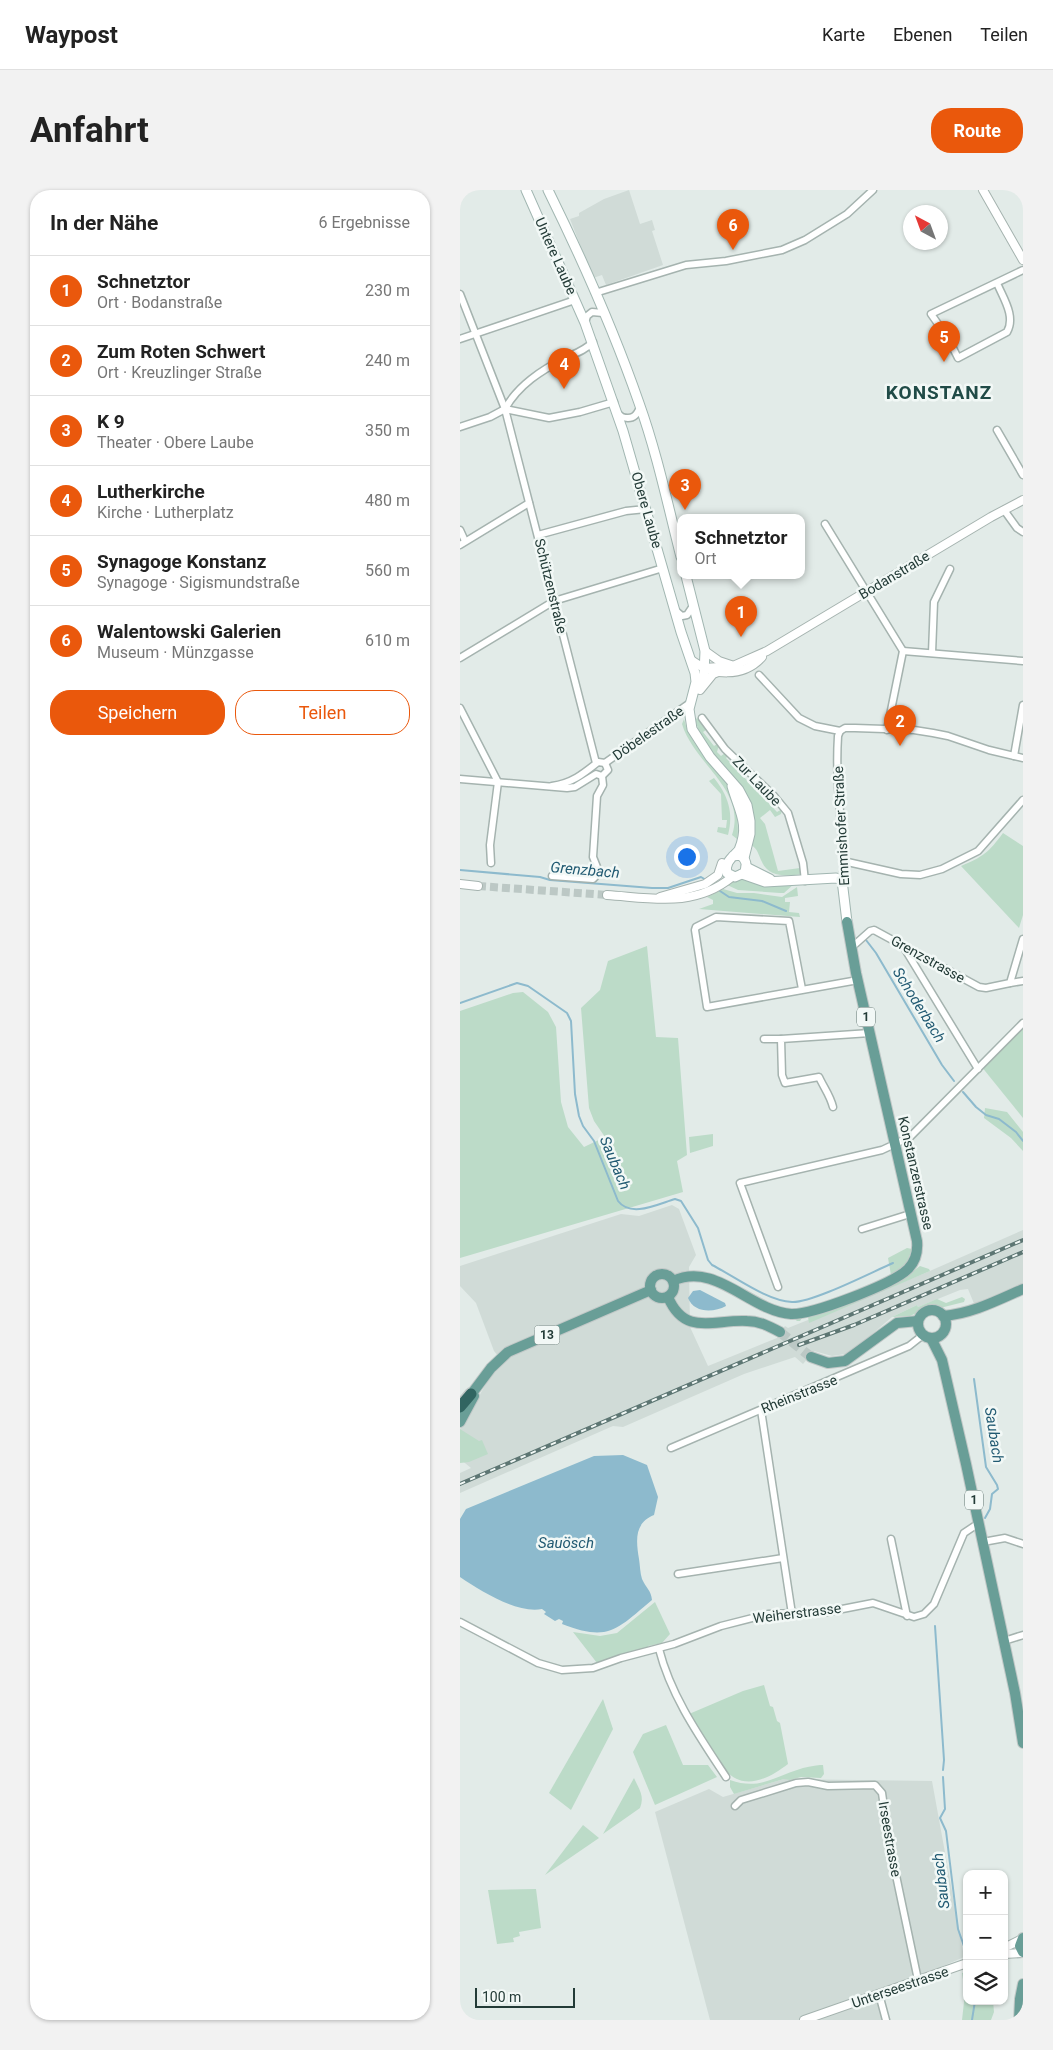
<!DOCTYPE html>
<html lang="de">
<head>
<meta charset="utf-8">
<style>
	:root { --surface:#fff; --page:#f2f2f2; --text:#222; --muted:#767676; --line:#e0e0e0; --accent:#ea580c }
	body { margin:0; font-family:Roboto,sans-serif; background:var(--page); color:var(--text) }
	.controls { position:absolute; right:15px; bottom:15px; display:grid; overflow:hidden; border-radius:10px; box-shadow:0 1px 4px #0004 }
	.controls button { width:45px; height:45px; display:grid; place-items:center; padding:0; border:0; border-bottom:1px solid var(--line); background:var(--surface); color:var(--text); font:25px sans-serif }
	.compass { position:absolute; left:443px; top:15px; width:45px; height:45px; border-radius:50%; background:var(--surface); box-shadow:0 1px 4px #0004; rotate:319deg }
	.scale { position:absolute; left:15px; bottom:12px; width:100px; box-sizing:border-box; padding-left:5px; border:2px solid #233b37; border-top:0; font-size:14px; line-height:18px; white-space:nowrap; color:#233b37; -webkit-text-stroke:4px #f2f8f6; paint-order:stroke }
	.you { position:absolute; left:226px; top:666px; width:18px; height:18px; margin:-12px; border:4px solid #fff; border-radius:50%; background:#1a73e8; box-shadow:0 0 0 8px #1a73e833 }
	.badge { display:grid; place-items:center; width:32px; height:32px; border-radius:50%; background:var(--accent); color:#fff; font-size:16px; font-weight:700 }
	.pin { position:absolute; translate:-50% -41px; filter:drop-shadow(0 1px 2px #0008) }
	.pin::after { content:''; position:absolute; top:26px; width:18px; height:15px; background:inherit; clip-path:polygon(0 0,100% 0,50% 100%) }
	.popup { position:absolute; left:217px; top:324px; width:128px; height:65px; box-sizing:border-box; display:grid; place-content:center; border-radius:10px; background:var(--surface); filter:drop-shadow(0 1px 4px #0005); font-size:16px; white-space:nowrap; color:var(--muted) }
	.popup b { font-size:19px; color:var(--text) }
	.popup::after { content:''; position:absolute; left:50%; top:100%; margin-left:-10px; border:10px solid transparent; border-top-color:var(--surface) }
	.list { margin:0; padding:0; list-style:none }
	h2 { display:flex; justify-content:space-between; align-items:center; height:65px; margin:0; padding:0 20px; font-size:21px }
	h2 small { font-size:16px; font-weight:400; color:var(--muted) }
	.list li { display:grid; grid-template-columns:32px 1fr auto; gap:15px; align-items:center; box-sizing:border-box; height:70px; padding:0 20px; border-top:1px solid var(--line) }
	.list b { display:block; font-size:19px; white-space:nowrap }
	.list p { margin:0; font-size:16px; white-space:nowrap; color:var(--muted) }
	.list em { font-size:16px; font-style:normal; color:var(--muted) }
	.actions { display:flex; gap:10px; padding:15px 20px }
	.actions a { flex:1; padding:11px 0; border:1px solid var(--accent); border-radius:20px; text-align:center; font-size:18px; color:var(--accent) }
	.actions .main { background:var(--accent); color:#fff }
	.icon { flex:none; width:28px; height:28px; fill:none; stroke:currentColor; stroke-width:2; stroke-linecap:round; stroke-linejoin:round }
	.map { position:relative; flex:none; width:563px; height:1830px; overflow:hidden; border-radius:20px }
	header { display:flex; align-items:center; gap:30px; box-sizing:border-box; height:70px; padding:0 25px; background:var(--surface); border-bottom:1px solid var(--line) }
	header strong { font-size:24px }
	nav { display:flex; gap:28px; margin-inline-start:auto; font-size:18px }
	.intro { display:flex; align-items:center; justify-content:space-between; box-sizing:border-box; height:120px; padding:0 30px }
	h1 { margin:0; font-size:35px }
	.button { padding:12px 22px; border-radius:20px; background:var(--accent); color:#fff; font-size:18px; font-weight:700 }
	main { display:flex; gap:30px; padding:0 30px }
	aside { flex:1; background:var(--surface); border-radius:20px; box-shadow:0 1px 4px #0004 }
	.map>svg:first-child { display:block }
	.built { fill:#d0dbd7 }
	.green { fill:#bcdbc8 }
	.water { fill:#8dbacd }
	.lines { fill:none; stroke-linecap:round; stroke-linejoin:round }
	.stream { stroke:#8dbacd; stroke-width:2 }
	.tertiary-tunnel { stroke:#bcc8c5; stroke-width:8; stroke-dasharray:8 4; stroke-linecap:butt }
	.primary-tunnel { stroke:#bcc8c5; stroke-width:10; stroke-dasharray:10 5; stroke-linecap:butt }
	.minor-casing { stroke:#a5b3af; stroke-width:9 }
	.tertiary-casing { stroke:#a5b3af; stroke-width:10 }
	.secondary-casing { stroke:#a1b6b1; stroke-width:11 }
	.primary-casing { stroke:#c1c8c7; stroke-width:12 }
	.motorway-casing { stroke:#c1c8c7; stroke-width:14 }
	.minor { stroke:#fff; stroke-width:6 }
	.tertiary { stroke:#fff; stroke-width:8 }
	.secondary { stroke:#fff; stroke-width:9 }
	.primary { stroke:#699e97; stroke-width:10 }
	.motorway { stroke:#316561; stroke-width:11 }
	.rail-casing { stroke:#5d7673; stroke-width:4 }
	.rail { stroke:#f2f8f6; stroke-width:2; stroke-dasharray:5.5; stroke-linecap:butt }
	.labels { text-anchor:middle; stroke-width:5; stroke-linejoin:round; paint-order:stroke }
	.shield { fill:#f2f8f6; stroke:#617470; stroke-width:1 }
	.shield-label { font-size:12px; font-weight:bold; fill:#233b37 }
	.street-label { font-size:14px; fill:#233b37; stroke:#f2f8f6 }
	.water-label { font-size:15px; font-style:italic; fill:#215a72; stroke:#f2f8f6 }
	.district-label { font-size:19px; font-weight:bold; letter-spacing:1px; fill:#204b47; stroke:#f2f8f6 }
</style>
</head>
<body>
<header>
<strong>Waypost</strong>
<nav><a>Karte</a><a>Ebenen</a><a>Teilen</a></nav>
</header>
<div class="intro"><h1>Anfahrt</h1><a class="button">Route</a></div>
<main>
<aside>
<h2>In der Nähe<small>6 Ergebnisse</small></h2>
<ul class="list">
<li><span class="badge">1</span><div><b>Schnetztor</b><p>Ort · Bodanstraße</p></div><em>230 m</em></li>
<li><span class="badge">2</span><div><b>Zum Roten Schwert</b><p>Ort · Kreuzlinger Straße</p></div><em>240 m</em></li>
<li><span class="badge">3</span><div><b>K 9</b><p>Theater · Obere Laube</p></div><em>350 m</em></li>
<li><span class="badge">4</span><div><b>Lutherkirche</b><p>Kirche · Lutherplatz</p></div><em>480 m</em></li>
<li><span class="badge">5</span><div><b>Synagoge Konstanz</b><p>Synagoge · Sigismundstraße</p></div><em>560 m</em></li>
<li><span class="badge">6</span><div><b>Walentowski Galerien</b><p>Museum · Münzgasse</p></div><em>610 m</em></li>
</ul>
<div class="actions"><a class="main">Speichern</a><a>Teilen</a></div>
</aside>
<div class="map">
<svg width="563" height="1830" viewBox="0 0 563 1830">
	<rect width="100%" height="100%" fill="#e2ebe8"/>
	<g class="built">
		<path d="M169 0 180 34 192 30 195 40 192 41 203 75 146 95 142 85 133 88 110 29 119 26V23L144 9Z"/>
		<path d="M212 1015 219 1019 236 1065 229 1077 230 1137 248 1176 317 1148 325 1136 328 1138 463 1084 563 1040V1095L515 1116 508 1099 500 1100 458 1117 457 1115 432 1127 397 1157 385 1164 372 1166 354 1161 343 1174 335 1167 284 1184 163 1237 153 1236 0 1303V1283L11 1278 0 1269V1239L30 1187 43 1172 34 1161 16 1113 0 1096V1076L161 1024 179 1026Z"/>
		<path d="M324 1589 472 1591 504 1767 419 1804 425 1830H250L195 1622 249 1599 263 1607Z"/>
	</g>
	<g class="green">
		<path d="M239 528 246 540 243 542 254 556 257 554 259 555 257 562 261 566 265 563 269 565 266 568 317 622 322 619 321 624 315 627 310 620 300 628 305 634 318 681 340 678 342 684C328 686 309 688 302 672 298 664 298 659 291 655L292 644 259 571 239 542 235 529Z"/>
		<path d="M224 529C230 555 250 570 265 590 275 603 280 633 277 649L272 645C287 600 234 574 222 534Z"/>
		<path d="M254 588C268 605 274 623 268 645L257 642 258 637 266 638 267 630H262L261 604 249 591Z"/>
		<path d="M543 643 563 656V725L559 738 501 676C523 667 529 662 543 643Z"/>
		<path d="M280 689 306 696 334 694 324 703H320L278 700 265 694Z"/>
		<path d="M337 697 338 706 325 708V712H330L329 722 339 723 340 727 239 719 253 714V710L247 707 263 699 277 703H294L322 707Z"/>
		<path d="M187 756 196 847 218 848 227 965 217 971 223 1002 0 1068V821L53 803 63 802 88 822 96 837 101 912 108 937 124 957 145 947 134 931 129 918 121 818 140 800 148 771Z"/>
		<path d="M563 835V928L521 876Z"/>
		<path d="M525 918 547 922 563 942V961L551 948 524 928Z"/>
		<path d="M253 944V956L230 963 229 947Z"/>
		<path d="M447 1058 452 1059 447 1073 431 1085 428 1068Z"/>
		<path d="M460 1076 469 1079 470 1081 349 1133 348 1127 342 1128 340 1131H337L334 1128 442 1089Z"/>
		<path d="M502 1107 505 1109 504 1112 480 1118 469 1117 450 1126 432 1127 457 1115 458 1117 477 1109 486 1113Z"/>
		<path d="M0 1239 19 1251 22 1250 28 1264 9 1272 0 1273Z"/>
		<path d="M195 1412 210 1444 202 1453 188 1456V1458L137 1473 113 1442 140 1446 157 1443Z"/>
		<path d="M304 1495 310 1516 313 1517 317 1531 320 1533 328 1574C311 1587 287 1601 268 1583L229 1524 283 1501Z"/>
		<path d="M143 1509 153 1539 111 1620 89 1603Z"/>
		<path d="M206 1535 223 1575H248L257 1587 195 1615 173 1562 183 1544Z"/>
		<path d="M360 1575H363L364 1584 361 1588 341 1587 330 1590 324 1589 274 1604 270 1597V1590C298 1600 312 1588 337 1580 345 1577 353 1576 360 1575Z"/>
		<path d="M174 1588C179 1599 185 1606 180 1618L143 1644Z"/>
		<path d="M123 1635 139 1648 85 1685Z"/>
		<path d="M76 1699 81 1738 59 1742 60 1746 53 1748 54 1752 37 1754 28 1700Z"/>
		<path d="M507 1782V1811H533L534 1822 531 1830H502L505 1803 502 1783Z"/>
	</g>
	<g class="water">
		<path d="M240 1100 265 1113 266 1116C253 1123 234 1123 228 1108L233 1101Z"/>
		<path d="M163 1265 187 1275 198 1307 194 1325C174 1333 176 1351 179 1369 180 1375 180 1383 182 1389 186 1398 191 1400 192 1410 156 1440 149 1452 102 1434L103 1431 99 1429 95 1431 84 1424 86 1422 82 1419C57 1424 21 1401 0 1387V1329L6 1319 134 1266Z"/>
	</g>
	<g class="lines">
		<g class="stream">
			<path d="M0 680 80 687 90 690 192 698H208L241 687 246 690"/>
			<path d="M260 701 269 707 302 711 326 721"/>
			<path d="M406 750 416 763 482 875 494 891"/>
			<path d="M0 813 57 793 68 796 107 823 111 831 115 904 119 926 123 936 134 951 158 1011C171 1028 198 1014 215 1009L221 1011 238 1038 248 1070 252 1075C274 1086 307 1111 332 1112 352 1113 412 1082 433 1073"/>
			<path d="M503 902 516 917 526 925 539 929 556 942 563 951"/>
			<path d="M514 1189 526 1277 537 1295 538 1299 532 1304 530 1319 525 1328"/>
			<path d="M475 1436 484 1570 483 1580"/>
			<path d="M483 1587 485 1619 480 1628 486 1641 498 1739 507 1765"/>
			<path d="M512 1830 515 1811"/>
		</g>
		<path class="tertiary-tunnel" d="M18 696 147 705"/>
		<path class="primary-tunnel" d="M320 1142 351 1167"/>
		<g class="minor-casing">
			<g id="minor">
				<path d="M537 93C543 108 556 126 547 142L498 168 488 148 471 124 563 80"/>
				<path d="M135 103 226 75 266 71 322 60 345 50 387 24 413 0"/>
				<path d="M0 104 45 219 136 573"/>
				<path d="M125 133 127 126 132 122 143 123"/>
				<path d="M0 149 115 110"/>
				<path d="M45 219C58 195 82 180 105 168 116 163 124 161 133 152"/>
				<path d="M45 219 89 228 120 222 154 212"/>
				<path d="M157 223 162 227C172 230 177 226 180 217"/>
				<path d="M0 237 30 227 45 219"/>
				<path d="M537 240 563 285"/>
				<path d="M544 320 557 338 563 342"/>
				<path d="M365 334 443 461 427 540"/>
				<path d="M0 340 5 351"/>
				<path d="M78 345 166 321 186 319"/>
				<path d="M0 355 69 313"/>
				<path d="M216 421 222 426 227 425 233 416"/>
				<path d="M443 461 563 471"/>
				<path d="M472 463 474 412 490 379"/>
				<path d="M0 468 94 411 203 378"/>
				<path d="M299 485 339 528 355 536 380 541 385 538H395L454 540 473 543 488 546 529 560 563 568"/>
				<path d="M0 518 38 592 30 655 31 673"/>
				<path d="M242 528 265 559 314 606 328 623 343 673 345 691"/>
				<path d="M380 541 378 546C377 562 377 577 378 593 378 611 387 678 382 690"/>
				<path d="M554 566 563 515"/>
				<path d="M142 586 148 580 145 573"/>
				<path d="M0 589 107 598 115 597 136 584 142 586"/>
				<path d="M92 596C112 593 123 584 138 572L145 573 230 513"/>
				<path d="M383 671 441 684 460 685 482 679 518 661 563 610"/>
				<path d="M92 686 133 689 135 687 137 677 133 667 137 606 143 595 142 586"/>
				<path d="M443 756 518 879"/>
				<path d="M392 757 410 741 414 740 519 797 526 798 550 793 563 749"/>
				<path d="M550 793 563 791"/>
				<path d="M342 799 329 731 256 727 236 737 235 740 247 817 398 790"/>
				<path d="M304 849H321"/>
				<path d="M373 917C370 905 364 898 359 887L325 893 322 885 321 849 410 843"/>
				<path d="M402 1039 450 1024"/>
				<path d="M318 1097 280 993 422 960 450 947 563 833"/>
				<path d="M301 1220 332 1424"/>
				<path d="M211 1258 449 1156 463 1145"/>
				<path d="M431 1349 447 1426"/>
				<path d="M523 1352 545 1348 563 1354"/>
				<path d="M218 1384 323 1368"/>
				<path d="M0 1432 78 1473 102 1480 133 1478 161 1468 214 1454 261 1436 308 1424 367 1422 413 1413 454 1427 464 1424 474 1414 504 1343 519 1333"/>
				<path d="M544 1451 563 1445"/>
				<path d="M199 1459C211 1506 239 1546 266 1587"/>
				<path d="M275 1616 281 1610 336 1593 348 1592 368 1596 415 1595 422 1603 429 1652 458 1790"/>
				<path d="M419 1804 426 1830"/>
			</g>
		</g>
		<g class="tertiary-casing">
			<g id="tertiary">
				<path d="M523 0 563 70"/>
				<path d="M245 461 259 471 271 475"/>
				<path d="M231 470C252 486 283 488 302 467"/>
				<path d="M245 478 273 476 307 461 531 327 563 310"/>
				<path d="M240 500 253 484 258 482"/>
				<path d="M0 694 18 696"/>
				<path d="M147 705C192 708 234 718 272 687"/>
				<path d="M200 707 245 694 258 685 262 673"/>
				<path d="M544 1758 562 1749"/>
				<path d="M544 1764 563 1763"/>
				<path d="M344 1830 507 1773"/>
			</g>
		</g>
		<g class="secondary-casing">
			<g id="secondary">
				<path d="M66 0 125 133 163 241 221 442 235 483 236 492 229 519 232 539 250 567 279 600 287 615 290 631V644L284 668"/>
				<path d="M88 0C122 69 154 141 179 213 197 263 208 316 221 367"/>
				<path d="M226 386 245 461 244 484 237 499"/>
				<path d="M272 596C279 621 290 634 279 660 273 667 264 672 267 683L275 687 284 683C288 676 286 669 280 665L273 666"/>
				<path d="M286 677 310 689"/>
				<path d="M282 684 305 692 376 688 382 690 387 732"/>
			</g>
		</g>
		<g class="primary-casing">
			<g id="primary">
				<circle cx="202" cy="1096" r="12"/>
				<path d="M213 1091C256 1071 290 1121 331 1124 352 1125 433 1094 448 1079 455 1072 458 1062 457 1051L396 783 387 732"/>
				<path d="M208 1107C225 1147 254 1129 287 1131 299 1131 309 1136 320 1142"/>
				<circle cx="472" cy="1134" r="14"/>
				<path d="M483 1126C511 1124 538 1110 563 1099"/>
				<path d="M471 1148 482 1170 506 1274 555 1503 563 1553"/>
				<path d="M351 1167 368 1173 385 1171 437 1133 458 1131"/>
				<path d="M7 1210 31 1178 48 1162 191 1100"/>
				<path d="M0 1232 14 1206"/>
				<path d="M563 1748 560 1756 563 1762"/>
				<path d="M559 1830 560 1809 563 1794"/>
			</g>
		</g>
		<g class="motorway-casing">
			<path id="motorway" d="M0 1217 11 1204"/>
		</g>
		<use href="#minor" class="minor"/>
		<use href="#tertiary" class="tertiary"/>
		<use href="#secondary" class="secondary"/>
		<use href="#primary" class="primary"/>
		<use href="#motorway" class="motorway"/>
		<g class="rail-casing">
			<g id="rail">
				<path d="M339 1155 394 1135 563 1062"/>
				<path d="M0 1294 563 1050"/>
			</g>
		</g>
		<use href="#rail" class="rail"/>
	</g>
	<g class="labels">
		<g class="shield">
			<rect x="397" y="817.5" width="18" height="19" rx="4"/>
			<rect x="74.5" y="1135.5" width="25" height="19" rx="4"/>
			<rect x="505" y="1300.5" width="18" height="19" rx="4"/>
		</g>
		<g class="shield-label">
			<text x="406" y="831">1</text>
			<text x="87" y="1149">13</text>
			<text x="514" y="1314">1</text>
		</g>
		<g class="street-label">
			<text transform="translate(96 66) rotate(66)" y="5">Untere Laube</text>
			<text transform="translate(187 320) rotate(74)" y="5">Obere Laube</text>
			<text transform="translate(434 385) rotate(-31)" y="5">Bodanstraße</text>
			<text transform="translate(91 396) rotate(76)" y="5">Schützenstraße</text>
			<text transform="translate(188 543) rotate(-35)" y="5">Döbelestraße</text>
			<text transform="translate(297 591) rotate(46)" y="5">Zur Laube</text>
			<text transform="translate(381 636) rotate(-93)" y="5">Emmishofer Straße</text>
			<text transform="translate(468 769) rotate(29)" y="5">Grenzstrasse</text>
			<text transform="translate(456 983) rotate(77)" y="5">Konstanzerstrasse</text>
			<text transform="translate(339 1204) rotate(-22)" y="5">Rheinstrasse</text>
			<text transform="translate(337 1423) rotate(-7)" y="5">Weiherstrasse</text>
			<text transform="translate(430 1649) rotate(80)" y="5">Irseestrasse</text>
			<text transform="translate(440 1797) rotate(-19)" y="5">Unterseestrasse</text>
		</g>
		<g class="water-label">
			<text transform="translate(125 680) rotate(5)" y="5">Grenzbach</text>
			<text transform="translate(459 815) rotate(58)" y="5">Schoderbach</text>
			<text transform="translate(155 973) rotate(67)" y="5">Saubach</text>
			<text transform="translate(534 1245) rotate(81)" y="5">Saubach</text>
			<text x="106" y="1358">Sauösch</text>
			<text transform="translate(481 1691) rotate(-97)" y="5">Saubach</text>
		</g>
		<g class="district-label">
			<text x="479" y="209">KONSTANZ</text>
		</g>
	</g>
</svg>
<div class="controls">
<button>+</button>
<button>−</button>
<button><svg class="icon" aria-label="layers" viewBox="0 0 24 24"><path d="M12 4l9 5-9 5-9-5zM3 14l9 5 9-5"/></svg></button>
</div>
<svg class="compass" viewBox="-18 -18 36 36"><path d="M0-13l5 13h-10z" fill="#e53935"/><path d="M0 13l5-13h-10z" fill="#767676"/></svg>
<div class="scale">100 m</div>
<div class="you"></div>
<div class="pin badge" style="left:281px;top:447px">1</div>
<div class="popup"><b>Schnetztor</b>Ort</div>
<div class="pin badge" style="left:440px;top:556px">2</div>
<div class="pin badge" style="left:225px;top:320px">3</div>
<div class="pin badge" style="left:104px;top:199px">4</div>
<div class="pin badge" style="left:484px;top:172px">5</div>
<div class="pin badge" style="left:273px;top:60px">6</div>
</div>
</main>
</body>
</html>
